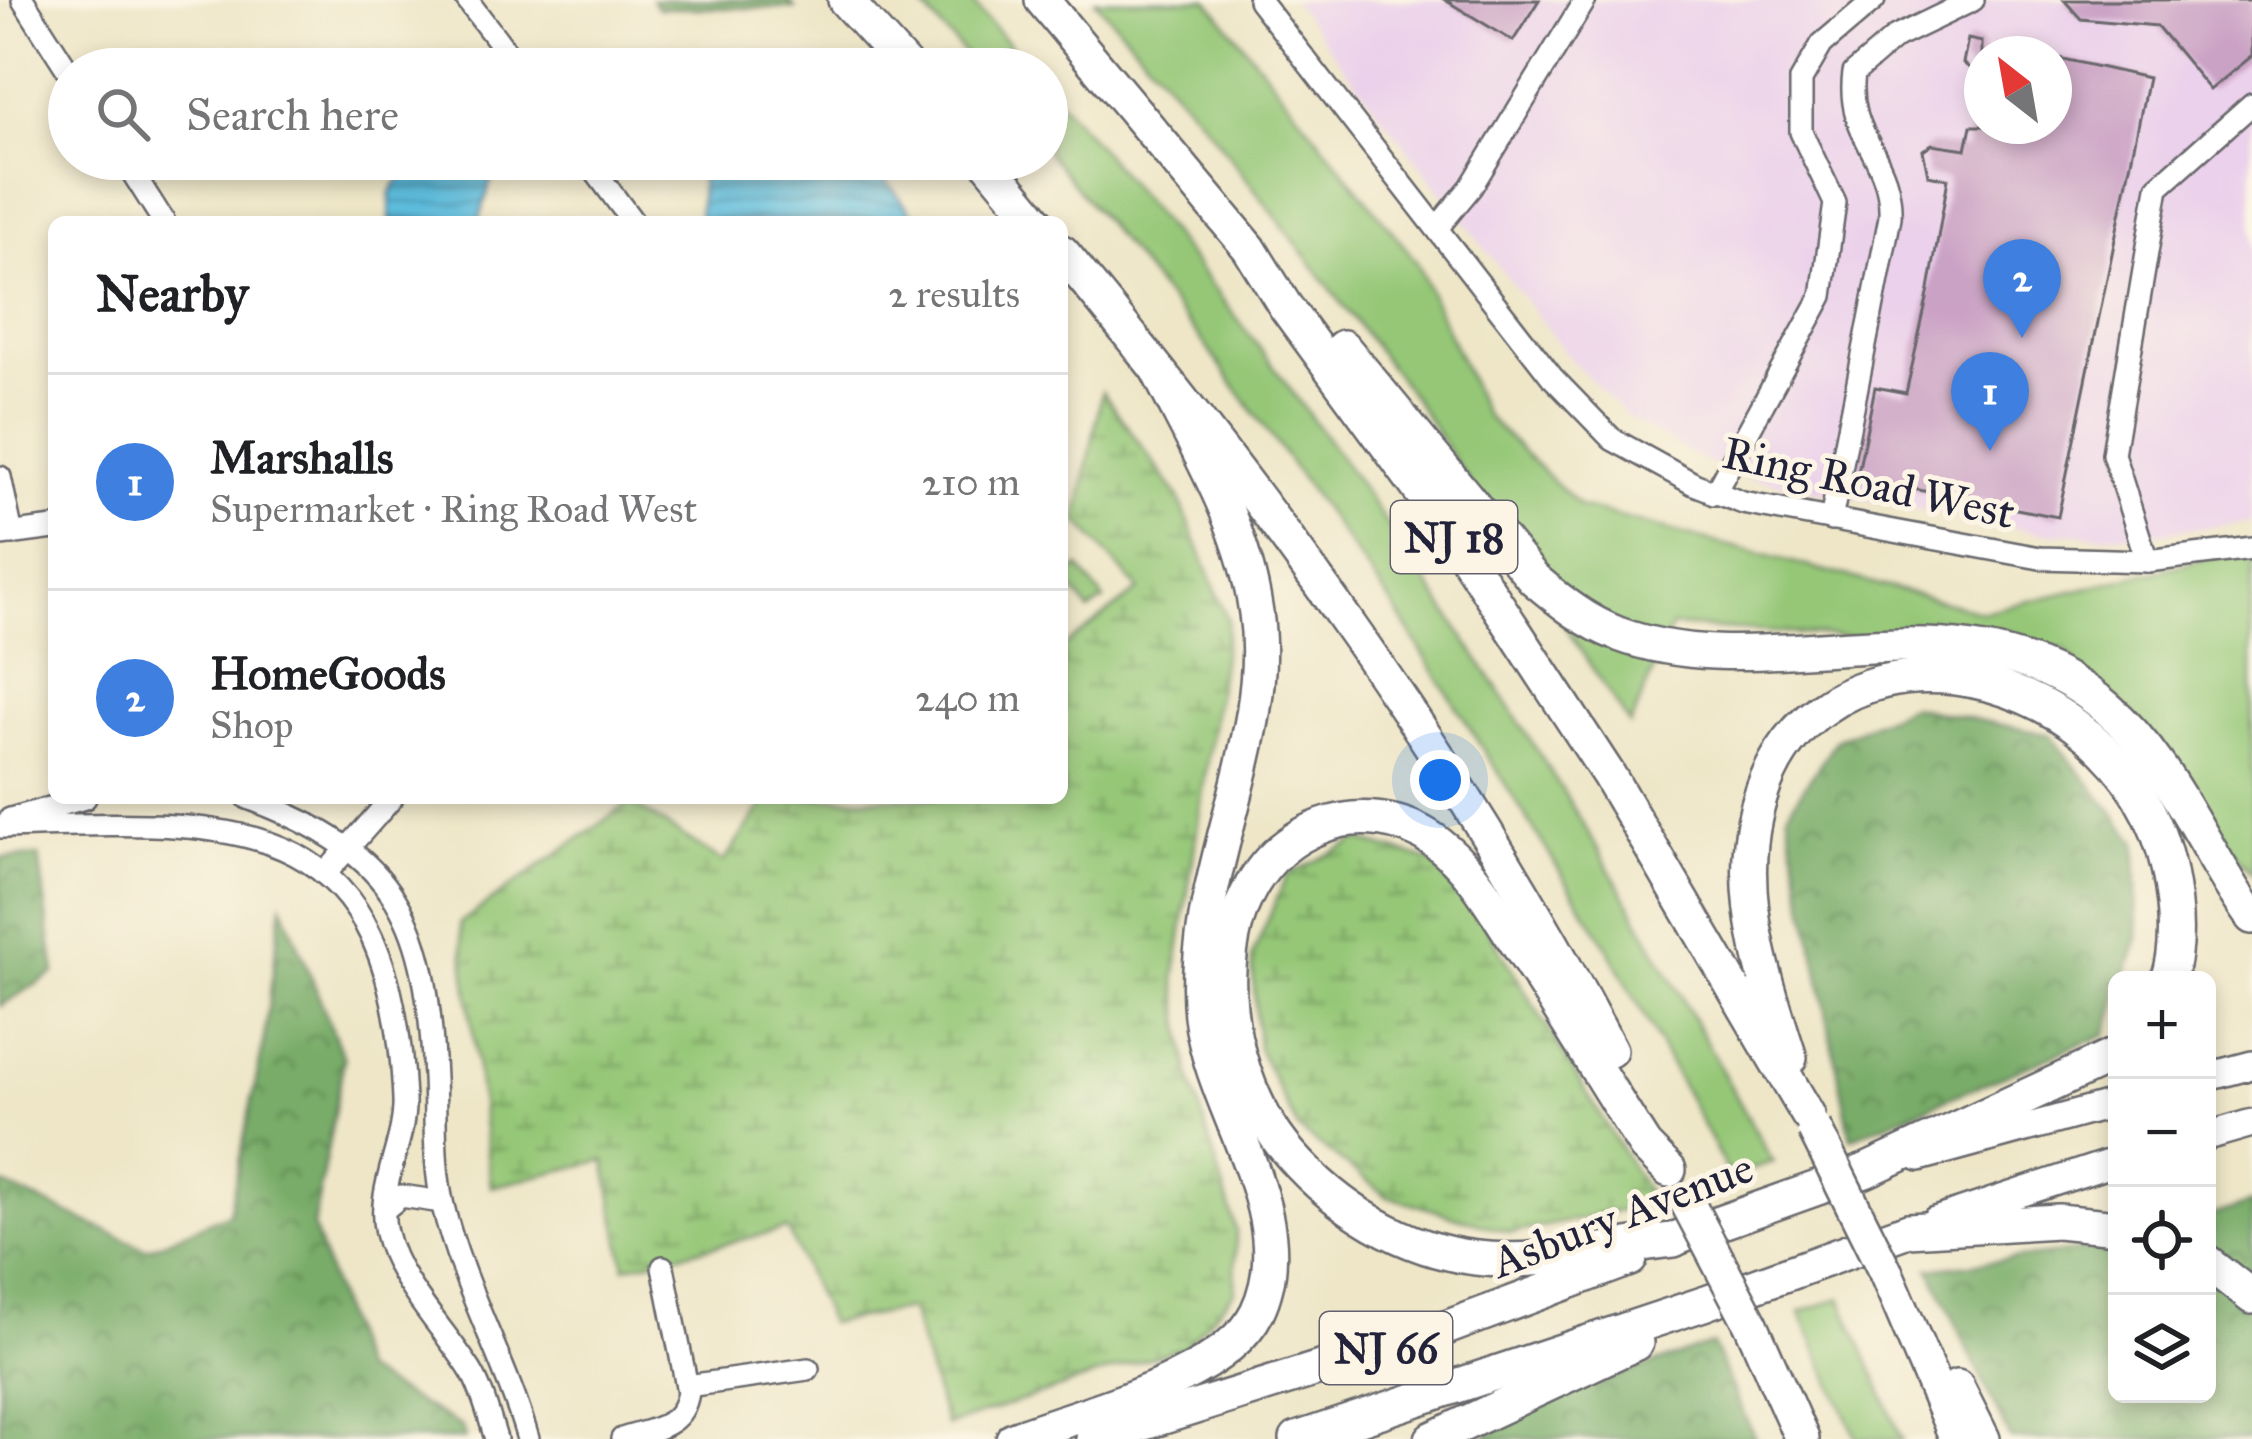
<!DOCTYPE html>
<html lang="en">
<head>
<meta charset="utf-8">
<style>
	:root { --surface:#fff; --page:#f6f6f6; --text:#202124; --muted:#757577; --line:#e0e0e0; --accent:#1f6fb2 }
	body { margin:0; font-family:"IM FELL Great Primer",serif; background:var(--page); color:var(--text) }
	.controls { position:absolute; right:36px; bottom:36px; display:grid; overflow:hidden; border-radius:18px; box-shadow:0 6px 18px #0003 }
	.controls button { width:108px; height:108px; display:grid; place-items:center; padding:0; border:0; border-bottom:3px solid var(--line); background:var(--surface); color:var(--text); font:60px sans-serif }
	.compass { position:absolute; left:1964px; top:36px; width:108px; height:108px; border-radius:50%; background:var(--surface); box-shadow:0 6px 18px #0003; rotate:329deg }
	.you { position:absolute; left:1440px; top:780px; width:42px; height:42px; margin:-30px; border:9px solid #fff; border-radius:50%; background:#1a73e8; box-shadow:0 0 0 18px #1a73e833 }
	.badge { display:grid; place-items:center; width:78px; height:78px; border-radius:50%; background:var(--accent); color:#fff; font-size:39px; font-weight:700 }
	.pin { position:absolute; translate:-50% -99px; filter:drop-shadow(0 3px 6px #0008) }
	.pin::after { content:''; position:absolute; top:63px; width:42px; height:36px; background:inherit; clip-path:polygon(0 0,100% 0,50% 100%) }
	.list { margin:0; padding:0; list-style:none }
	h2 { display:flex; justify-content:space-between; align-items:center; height:156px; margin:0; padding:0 48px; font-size:51px }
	h2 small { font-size:39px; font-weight:400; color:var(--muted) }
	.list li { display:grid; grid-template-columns:78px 1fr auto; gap:36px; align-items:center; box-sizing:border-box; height:216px; padding:0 48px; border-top:3px solid var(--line) }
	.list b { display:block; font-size:45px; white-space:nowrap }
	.list p { margin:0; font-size:39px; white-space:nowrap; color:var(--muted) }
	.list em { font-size:39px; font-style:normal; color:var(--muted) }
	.icon { flex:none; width:66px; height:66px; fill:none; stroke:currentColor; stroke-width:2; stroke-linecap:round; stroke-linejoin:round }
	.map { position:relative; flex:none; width:2252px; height:1439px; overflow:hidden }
	.search { position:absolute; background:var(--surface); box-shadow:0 6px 18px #0003; left:48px; top:48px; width:1020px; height:132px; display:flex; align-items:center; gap:30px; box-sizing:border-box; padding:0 42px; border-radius:66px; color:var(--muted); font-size:45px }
	.panel { position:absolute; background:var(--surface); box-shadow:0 6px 18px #0003; left:48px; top:216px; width:1020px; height:588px; border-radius:18px }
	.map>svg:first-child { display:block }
	.built { fill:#ebd1eb; fill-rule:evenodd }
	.green { fill:#95c777; stroke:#5c7459; stroke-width:3 }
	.forest { fill:url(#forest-crowns); stroke:#4d6752; stroke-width:3 }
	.wetland { fill:url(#wetland-marsh); stroke:#5c7459; stroke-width:3 }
	.water { fill:url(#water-rules); stroke:#40708c; stroke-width:3 }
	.building { fill:#caa2c5 }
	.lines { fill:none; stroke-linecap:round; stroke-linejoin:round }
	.minor-casing { stroke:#69676c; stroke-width:26 }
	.major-casing { stroke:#69676c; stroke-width:32 }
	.highway-casing { stroke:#69676c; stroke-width:38 }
	.minor { stroke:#fff; stroke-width:21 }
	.major { stroke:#fff; stroke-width:27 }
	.highway { stroke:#fff; stroke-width:33 }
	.highway-bridge-casing { stroke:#69676c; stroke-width:38; stroke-linecap:butt }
	.highway-bridge { stroke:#fff; stroke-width:33 }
	.labels { text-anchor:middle; stroke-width:10; stroke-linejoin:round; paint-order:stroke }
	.shield { fill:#fcf5e5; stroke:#63616e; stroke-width:3 }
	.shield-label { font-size:42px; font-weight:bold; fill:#22223b }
	.street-label { font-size:45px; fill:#22223b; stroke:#fcf5e5 }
</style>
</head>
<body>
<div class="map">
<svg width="2252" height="1439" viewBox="0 0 2252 1439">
	<defs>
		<pattern id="forest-crowns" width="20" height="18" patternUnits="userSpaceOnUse" patternTransform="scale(3)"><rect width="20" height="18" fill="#78ac68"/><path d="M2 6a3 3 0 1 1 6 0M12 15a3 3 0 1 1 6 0" fill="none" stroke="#628c57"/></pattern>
		<pattern id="wetland-marsh" width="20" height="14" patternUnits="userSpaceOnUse" patternTransform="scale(3)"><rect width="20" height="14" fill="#95c777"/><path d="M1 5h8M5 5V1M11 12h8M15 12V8" fill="none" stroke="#79a163"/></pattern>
		<pattern id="water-rules" width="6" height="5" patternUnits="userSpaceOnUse" patternTransform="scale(3)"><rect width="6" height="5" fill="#5fbede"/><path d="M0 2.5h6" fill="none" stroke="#4e9ab5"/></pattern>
	</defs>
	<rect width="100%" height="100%" fill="#fcf5e5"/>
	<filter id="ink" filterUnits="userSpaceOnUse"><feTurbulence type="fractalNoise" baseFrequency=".00833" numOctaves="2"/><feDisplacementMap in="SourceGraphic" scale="24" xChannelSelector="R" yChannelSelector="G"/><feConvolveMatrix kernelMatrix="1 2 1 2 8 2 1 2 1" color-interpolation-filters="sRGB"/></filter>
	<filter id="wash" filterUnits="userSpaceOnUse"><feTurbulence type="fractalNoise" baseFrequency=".004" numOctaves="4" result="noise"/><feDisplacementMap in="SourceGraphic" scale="48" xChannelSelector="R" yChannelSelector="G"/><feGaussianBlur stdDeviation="2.7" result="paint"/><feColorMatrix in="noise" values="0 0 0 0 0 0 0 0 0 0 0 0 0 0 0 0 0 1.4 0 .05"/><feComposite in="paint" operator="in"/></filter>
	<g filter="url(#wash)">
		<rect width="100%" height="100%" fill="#eee6c7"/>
		<path class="built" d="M1292 0H2252V522L2134 536 2043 533 1750 478 1706 462 1628 418 1572 361ZM1982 54H2054V126H1982Z"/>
		<g class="green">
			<path d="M917 0H970L1031 69H978Z"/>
			<path d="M1095 0H1208L1416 261 1485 415 1580 507 1984 612 2252 548V874L2065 650 1672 626 1630 725 1413 397 1212 133Z"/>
			<path d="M1047 87C1241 307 1412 549 1567 798 1640 916 1704 1041 1773 1162L1730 1176 1607 946 1392 604 1200 338 1047 152Z"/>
			<path d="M1079 567 1104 600 1089 611 1064 579Z"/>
			<path d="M1841 1298 1902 1439H1857L1800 1312Z"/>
		</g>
		<g class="forest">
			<path d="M652 0H788L795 8H658Z"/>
			<path d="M1910 706 2051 735 2137 842 2139 938 2125 980H2117V1003L2107 1034 1851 1138 1787 812 1836 740Z"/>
			<path d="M39 856 55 973 0 1006V858Z"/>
			<path d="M282 904 344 1059 313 1227 361 1371 462 1427 465 1439H0V1183L147 1249 229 1213 263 1046Z"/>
			<path d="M2252 1202V1439H2010L1930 1269 2117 1246V1394H2207V1217Z"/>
			<path d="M1712 1344 1755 1439H1482L1533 1404Z"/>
		</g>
		<g class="wetland">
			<path d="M1102 392 1178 496 1228 621 1175 978 1189 1072 1236 1230 1235 1291 1186 1346 946 1426 910 1309 829 1323 787 1229 625 1267 605 1160 491 1187 460 923 630 802 723 862 768 798H1062V648L1139 590 1077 520Z"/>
			<path d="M1358 840 1431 861 1481 918 1654 1204 1511 1233 1387 1196 1298 1129 1258 1048 1252 957 1287 875Z"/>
		</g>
		<g class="water">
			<path d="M414 159H497L479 222H390L391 192Z"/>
			<path d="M702 159H859L889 184 919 222H699Z"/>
		</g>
		<g id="blocks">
			<g class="building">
				<path d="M1445 0H1539L1513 41Z"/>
				<path d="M2064 0H2252V56L2210 90 2157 26 2081 19Z"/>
				<path d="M1968 39 1982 42V78L1963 63Z"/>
				<path d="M2054 57 2148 78 2058 517 1857 478 1875 387 1906 393 1929 290 1948 179 1928 175 1923 150 1932 144 1966 149 1971 126H2054Z"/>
			</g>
		</g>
	</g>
	<g filter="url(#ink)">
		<use href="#blocks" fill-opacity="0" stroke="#69676c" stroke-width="3"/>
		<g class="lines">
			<g class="minor-casing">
				<g id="minor">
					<path d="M23 0 69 72"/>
					<path d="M467 0 519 69"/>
					<path d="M1259 0 1552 377 1612 439 1694 484 1743 503 2040 558 2147 561 2252 548"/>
					<path d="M124 159 164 222"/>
					<path d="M586 159 633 222"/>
					<path d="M1438 227 1471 187 1585 0"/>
					<path d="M0 477 12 534"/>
					<path d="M1714 494 1822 296 1835 203 1801 132V80L1822 44 1874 0"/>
					<path d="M1831 520 1890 217C1893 157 1845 136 1854 73L1896 37 1973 0"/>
					<path d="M1 535 54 528"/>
					<path d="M2147 561 2113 454 2158 187 2252 104"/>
					<path d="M248 798C401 855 427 921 434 1078 436 1120 433 1164 443 1206 463 1288 505 1359 528 1439"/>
					<path d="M10 819 85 798"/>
					<path d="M0 827C237 821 391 803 404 1099 406 1143 375 1189 386 1233 397 1282 444 1328 471 1371 483 1391 489 1417 496 1439"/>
					<path d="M325 874 392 798"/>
					<path d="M384 1210 401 1196 442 1202"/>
					<path d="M687 1386 808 1369"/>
					<path d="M622 1439C652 1429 683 1428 688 1392L663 1267"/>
				</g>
			</g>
			<g class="major-casing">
				<g id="major">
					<path d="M2207 1077 2252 1065"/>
					<path d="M2207 1136 2252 1123"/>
					<path d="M1919 1157 2117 1103"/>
					<path d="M1935 1221 2117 1161"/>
				</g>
			</g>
			<g class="highway-casing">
				<g id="highway">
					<path d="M845 0 908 69"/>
					<path d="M1042 0 1249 248 1285 306 1444 523 1608 774 1808 1115"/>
					<path d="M985 159 1037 222"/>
					<path d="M1062 252C1268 500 1461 764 1610 1050"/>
					<path d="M1343 347 1534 579C1560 601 1586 622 1618 634 1773 692 1960 584 2106 707 2172 763 2202 848 2252 917"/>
					<path d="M1790 1058C1768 990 1743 916 1751 843 1779 590 2125 646 2169 872 2176 907 2180 946 2168 980"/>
					<path d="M1669 1170 1645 1146C1601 1078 1560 1007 1514 939 1491 904 1470 866 1435 841 1403 818 1359 812 1322 826 1193 875 1213 1066 1290 1154 1337 1208 1404 1250 1476 1258 1542 1266 1608 1246 1674 1240"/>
					<path d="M1677 1238 1865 1171 2117 1054"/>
					<path d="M2207 1262 2252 1297"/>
					<path d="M1886 1273 1957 1439"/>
					<path d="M1751 1324 1802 1439"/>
					<path d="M1957 1387 1983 1439"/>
					<path d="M1013 1439C1082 1412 1223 1381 1257 1312 1303 1217 1211 1111 1201 1016 1187 884 1275 742 1256 613 1244 526 1196 448 1158 371"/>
					<path d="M1093 1439 1435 1332 1630 1259"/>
					<path d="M1297 1439 1706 1303 1908 1230 2058 1221 2117 1227"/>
					<path d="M1432 1439 1636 1343"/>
				</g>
			</g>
			<use href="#minor" class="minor"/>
			<use href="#major" class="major"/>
			<use href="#highway" class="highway"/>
			<g class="highway-bridge-casing">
				<g id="highway-bridge">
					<path d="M1814 1128 1886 1273"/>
					<path d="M1686 1200 1751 1324"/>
				</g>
			</g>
			<use href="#highway-bridge" class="highway-bridge"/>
		</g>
	</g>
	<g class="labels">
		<g class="shield">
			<rect x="1391" y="501" width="126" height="72" rx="9"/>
			<rect x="1320" y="1312" width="132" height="72" rx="9"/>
		</g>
		<g class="shield-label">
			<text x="1454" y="552">NJ 18</text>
			<text x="1386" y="1363">NJ 66</text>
		</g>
		<g class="street-label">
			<text transform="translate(1869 482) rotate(12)" y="16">Ring Road West</text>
			<text transform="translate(1622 1214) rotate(-21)" y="16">Asbury Avenue</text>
		</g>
	</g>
</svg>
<div class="controls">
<button>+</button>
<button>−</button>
<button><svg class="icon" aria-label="locate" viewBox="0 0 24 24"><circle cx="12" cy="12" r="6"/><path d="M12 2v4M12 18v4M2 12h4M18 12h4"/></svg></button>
<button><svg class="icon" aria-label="layers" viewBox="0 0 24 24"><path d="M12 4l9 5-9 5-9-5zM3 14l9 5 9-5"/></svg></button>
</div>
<svg class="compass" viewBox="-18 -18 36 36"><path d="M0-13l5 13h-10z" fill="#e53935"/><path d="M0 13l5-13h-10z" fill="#757577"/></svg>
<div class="you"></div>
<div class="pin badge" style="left:1990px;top:451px;background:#3f7fe0">1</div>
<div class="pin badge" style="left:2022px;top:338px;background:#3f7fe0">2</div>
<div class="search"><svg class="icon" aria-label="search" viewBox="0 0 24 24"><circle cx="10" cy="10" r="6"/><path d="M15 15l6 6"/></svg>Search here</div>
<section class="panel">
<h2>Nearby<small>2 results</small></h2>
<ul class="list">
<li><span class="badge" style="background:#3f7fe0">1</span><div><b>Marshalls</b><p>Supermarket · Ring Road West</p></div><em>210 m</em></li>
<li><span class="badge" style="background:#3f7fe0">2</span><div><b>HomeGoods</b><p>Shop</p></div><em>240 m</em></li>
</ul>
</section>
</div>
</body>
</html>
